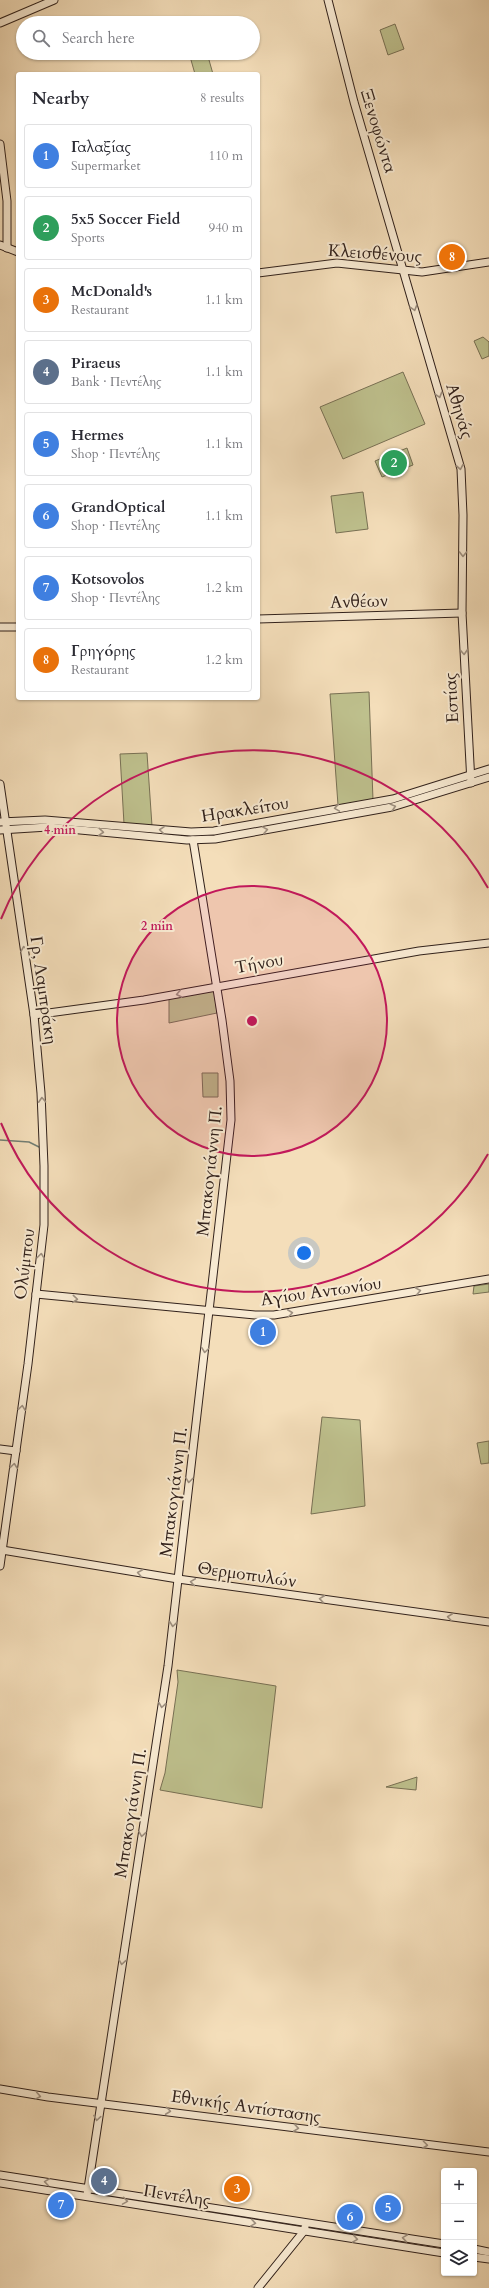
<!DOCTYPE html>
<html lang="en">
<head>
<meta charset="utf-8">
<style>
	:root { --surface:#fff; --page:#f7f7f7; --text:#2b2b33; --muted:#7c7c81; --line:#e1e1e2; --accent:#7c3aed }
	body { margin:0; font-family:Cardo,serif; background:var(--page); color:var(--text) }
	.controls { position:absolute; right:12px; bottom:12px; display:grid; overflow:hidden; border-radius:4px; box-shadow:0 1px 3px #0004 }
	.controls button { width:36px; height:36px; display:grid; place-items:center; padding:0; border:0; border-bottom:1px solid var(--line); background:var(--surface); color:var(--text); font:20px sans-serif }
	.you { position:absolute; left:304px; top:1253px; width:14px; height:14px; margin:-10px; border:3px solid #fff; border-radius:50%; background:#1a73e8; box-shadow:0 0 0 6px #1a73e833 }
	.badge { display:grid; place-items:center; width:26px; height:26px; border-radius:50%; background:var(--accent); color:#fff; font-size:13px; font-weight:700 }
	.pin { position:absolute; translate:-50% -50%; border:2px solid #fff; box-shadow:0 1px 4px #0006 }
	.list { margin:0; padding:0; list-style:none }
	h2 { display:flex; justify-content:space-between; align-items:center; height:52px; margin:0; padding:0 16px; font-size:17px }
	h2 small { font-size:13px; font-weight:400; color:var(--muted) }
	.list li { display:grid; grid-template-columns:26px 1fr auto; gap:12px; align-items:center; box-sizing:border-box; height:64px; margin:0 8px 8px; padding:0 8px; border:1px solid var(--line); border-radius:4px }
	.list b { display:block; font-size:15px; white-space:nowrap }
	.list p { margin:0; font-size:13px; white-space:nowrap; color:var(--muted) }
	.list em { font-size:13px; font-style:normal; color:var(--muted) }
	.icon { flex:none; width:22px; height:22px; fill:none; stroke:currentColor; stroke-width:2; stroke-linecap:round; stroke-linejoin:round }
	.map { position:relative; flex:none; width:489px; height:2288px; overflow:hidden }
	.search { position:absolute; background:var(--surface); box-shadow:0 1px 3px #0004; left:16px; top:16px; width:244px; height:44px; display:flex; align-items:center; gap:10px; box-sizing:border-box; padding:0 14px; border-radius:22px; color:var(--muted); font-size:15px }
	.panel { position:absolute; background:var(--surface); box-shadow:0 1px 3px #0004; left:16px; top:72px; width:244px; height:628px; border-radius:4px }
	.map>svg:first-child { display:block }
	.green { fill:#bec08d; stroke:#787054 }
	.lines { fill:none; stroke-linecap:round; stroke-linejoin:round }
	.stream { stroke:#717e74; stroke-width:1.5 }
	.secondary-casing { stroke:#31211b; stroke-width:9 }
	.secondary { stroke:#f8ead2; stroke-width:7 }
	.oneway { stroke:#9e9080 }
	.ring { fill:none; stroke:#c2185b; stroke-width:2 }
	.labels { text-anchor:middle; stroke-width:4; stroke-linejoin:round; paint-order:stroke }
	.street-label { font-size:17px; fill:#31211b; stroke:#f8ead2 }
	.centre { fill:#c2185b; stroke:#f8ead2; stroke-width:2 }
	.ring-label { font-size:12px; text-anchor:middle; font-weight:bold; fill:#c2185b; stroke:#f8ead2; stroke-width:4; stroke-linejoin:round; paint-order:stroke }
</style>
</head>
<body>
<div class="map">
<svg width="489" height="2288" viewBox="0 0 489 2288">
	<rect width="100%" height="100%" fill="#f4deba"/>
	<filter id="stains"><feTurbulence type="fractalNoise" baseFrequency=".005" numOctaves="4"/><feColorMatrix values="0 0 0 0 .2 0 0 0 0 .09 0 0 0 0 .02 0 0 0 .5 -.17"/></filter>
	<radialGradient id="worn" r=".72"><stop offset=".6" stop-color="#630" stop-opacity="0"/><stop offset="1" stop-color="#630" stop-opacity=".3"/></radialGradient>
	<g class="green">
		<path d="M395 24 404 49 388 55 380 30Z"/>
		<path d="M189 53H207L213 74H195Z"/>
		<path d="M483 337 489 342V356L482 359 474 341Z"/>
		<path d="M403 372 425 424 343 459 320 407Z"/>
		<path d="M407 448 413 465 382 477 375 461Z"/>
		<path d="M363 492 368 529 336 533 331 496Z"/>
		<path d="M369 692 373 800 338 805 330 694Z"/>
		<path d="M147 753 152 826 124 824 120 754Z"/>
		<path d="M214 990 217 1013 169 1023V999Z"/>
		<path d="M202 1073H218V1097H203Z"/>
		<path d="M489 1284V1292L473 1294 474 1286Z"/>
		<path d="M322 1417 360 1420 365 1506 311 1514Z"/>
		<path d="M489 1441V1463L481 1464 477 1443Z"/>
		<path d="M177 1670 276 1686 262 1808 160 1790 165 1773 178 1682Z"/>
		<path d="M417 1777 416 1790 386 1787Z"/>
	</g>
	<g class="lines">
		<path class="stream" d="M0 1140 29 1142 39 1147"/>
		<g class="secondary-casing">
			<g id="secondary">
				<path d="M328 0 354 102 461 469 463 515 462 613 471 783"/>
				<path d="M0 23 54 0"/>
				<path d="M0 144 7 201V248"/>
				<path d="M0 245 18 252"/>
				<path d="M258 273 337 263 422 272 489 262"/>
				<path d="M258 619 462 613"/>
				<path d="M0 627H18"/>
				<path d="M0 784 34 1015 41 1093 44 1166V1225L28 1364 0 1566"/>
				<path d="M0 822 45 820 191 832 214 831 393 799 489 769"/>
				<path d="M0 830 48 827 187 840 215 839 392 807 489 777"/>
				<path d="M34 1015 144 1000 419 951 489 943"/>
				<path d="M36 1294 255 1315H274L489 1279"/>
				<path d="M0 1449 16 1451"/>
				<path d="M2 1550 178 1579 489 1622"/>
				<path d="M0 2089 48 2097 489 2152"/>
				<path d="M0 2175 444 2244"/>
				<path d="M0 2183 444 2253"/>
				<path d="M87 2195 168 1666 231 1120 230 1081 222 1020 193 840"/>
				<path d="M474 2249 489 2252"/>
				<path d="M474 2257 489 2259"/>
				<path d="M258 2288 304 2231 305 2227"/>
			</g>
		</g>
		<use href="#secondary" class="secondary"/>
	</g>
	<defs><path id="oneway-chevron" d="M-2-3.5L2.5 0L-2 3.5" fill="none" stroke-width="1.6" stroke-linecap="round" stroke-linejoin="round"/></defs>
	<g class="oneway">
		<use href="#oneway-chevron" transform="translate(414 308) rotate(74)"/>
		<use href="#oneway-chevron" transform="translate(439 395) rotate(74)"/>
		<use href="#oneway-chevron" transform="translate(460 467) rotate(80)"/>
		<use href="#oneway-chevron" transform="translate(463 554) rotate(91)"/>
		<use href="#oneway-chevron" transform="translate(464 652) rotate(87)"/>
		<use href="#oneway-chevron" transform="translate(393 807) rotate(-15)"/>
		<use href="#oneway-chevron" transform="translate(337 808) rotate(171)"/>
		<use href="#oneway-chevron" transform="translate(162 830) rotate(-175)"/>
		<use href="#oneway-chevron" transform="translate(265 830) rotate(-10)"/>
		<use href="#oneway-chevron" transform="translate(101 832) rotate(5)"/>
		<use href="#oneway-chevron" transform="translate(24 949) rotate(-99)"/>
		<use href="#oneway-chevron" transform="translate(179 994) rotate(169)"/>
		<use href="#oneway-chevron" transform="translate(42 1100) rotate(-93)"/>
		<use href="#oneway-chevron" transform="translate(41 1256) rotate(-83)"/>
		<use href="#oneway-chevron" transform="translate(418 1291) rotate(-10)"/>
		<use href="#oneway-chevron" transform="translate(75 1299) rotate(5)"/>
		<use href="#oneway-chevron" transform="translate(290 1313) rotate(-7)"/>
		<use href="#oneway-chevron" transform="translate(205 1350) rotate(97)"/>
		<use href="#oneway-chevron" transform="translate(22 1408) rotate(-82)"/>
		<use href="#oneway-chevron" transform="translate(14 1466) rotate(-83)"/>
		<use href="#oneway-chevron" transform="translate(189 1480) rotate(97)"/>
		<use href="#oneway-chevron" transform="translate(140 1573) rotate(-170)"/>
		<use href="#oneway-chevron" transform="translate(193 1582) rotate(-172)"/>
		<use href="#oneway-chevron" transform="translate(322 1599) rotate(-172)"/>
		<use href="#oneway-chevron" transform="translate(450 1617) rotate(-173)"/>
		<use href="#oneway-chevron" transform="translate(173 1624) rotate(97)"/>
		<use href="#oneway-chevron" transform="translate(162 1705) rotate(99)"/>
		<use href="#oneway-chevron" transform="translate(142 1834) rotate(99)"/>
		<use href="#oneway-chevron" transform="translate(122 1962) rotate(99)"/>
		<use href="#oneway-chevron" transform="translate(38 2096) rotate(10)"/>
		<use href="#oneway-chevron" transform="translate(168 2111) rotate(7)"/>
		<use href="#oneway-chevron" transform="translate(97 2118) rotate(99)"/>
		<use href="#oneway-chevron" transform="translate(296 2128) rotate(8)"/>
		<use href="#oneway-chevron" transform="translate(425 2145) rotate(7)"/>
		<use href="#oneway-chevron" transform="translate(47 2182) rotate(-172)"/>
		<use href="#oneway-chevron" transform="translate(125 2201) rotate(9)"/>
		<use href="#oneway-chevron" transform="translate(253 2223) rotate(9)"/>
		<use href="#oneway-chevron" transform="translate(405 2238) rotate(-171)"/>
		<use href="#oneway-chevron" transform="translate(355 2239) rotate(9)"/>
	</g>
	<circle cx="252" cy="1021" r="135" fill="#c2185b" fill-opacity=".12"/>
	<g class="ring">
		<circle cx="252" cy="1021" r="135"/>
		<path d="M488 1154A271 271 0 0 1 1 1123M1 919A271 271 0 0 1 488 888"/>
	</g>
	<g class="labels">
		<g class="street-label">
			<text transform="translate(379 131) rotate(73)" y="6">Ξενοφώντα</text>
			<text transform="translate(375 253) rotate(4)" y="6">Κλεισθένους</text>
			<text transform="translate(460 411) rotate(73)" y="6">Αθηνάς</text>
			<text transform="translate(359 601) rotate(-2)" y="6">Ανθέων</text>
			<text transform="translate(451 698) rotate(-93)" y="6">Εστίας</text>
			<text transform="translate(245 809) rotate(-9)" y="6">Ηρακλείτου</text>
			<text transform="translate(259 963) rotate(-10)" y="6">Τήνου</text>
			<text transform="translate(44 990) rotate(82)" y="6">Γρ, Λαμπράκη</text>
			<text transform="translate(209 1171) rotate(-84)" y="6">Μπακογιάννη Π.</text>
			<text transform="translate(24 1264) rotate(-83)" y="6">Ολύμπου</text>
			<text transform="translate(321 1291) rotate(-8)" y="6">Αγίου Αντωνίου</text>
			<text transform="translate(173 1492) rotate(-83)" y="6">Μπακογιάννη Π.</text>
			<text transform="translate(247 1574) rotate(8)" y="6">Θερμοπυλών</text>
			<text transform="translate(130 1813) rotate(-81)" y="6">Μπακογιάννη Π.</text>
			<text transform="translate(246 2106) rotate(8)" y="6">Εθνικής Αντίστασης</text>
			<text transform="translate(177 2195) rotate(9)" y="6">Πεντέλης</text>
		</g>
	</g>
	<circle cx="252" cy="1021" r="6" class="centre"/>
	<g class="ring-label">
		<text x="60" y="834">4 min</text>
		<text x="157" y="930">2 min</text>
	</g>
	<rect width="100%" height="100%" filter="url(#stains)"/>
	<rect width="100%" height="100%" fill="url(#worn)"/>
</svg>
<div class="controls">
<button>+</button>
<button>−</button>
<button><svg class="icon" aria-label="layers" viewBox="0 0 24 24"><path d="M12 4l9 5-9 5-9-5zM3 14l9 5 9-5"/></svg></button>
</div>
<div class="you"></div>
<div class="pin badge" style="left:263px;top:1332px;background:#3f7fe0">1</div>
<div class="pin badge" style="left:394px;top:463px;background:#2e9e5b">2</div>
<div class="pin badge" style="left:237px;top:2189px;background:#e8710a">3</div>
<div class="pin badge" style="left:104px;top:2181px;background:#5c6f8a">4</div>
<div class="pin badge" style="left:388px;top:2208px;background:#3f7fe0">5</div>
<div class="pin badge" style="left:350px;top:2217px;background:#3f7fe0">6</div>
<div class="pin badge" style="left:61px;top:2205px;background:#3f7fe0">7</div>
<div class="pin badge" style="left:452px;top:257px;background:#e8710a">8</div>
<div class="search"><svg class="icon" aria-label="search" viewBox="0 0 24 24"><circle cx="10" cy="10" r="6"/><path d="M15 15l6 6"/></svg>Search here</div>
<section class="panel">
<h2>Nearby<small>8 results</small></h2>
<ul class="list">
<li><span class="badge" style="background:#3f7fe0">1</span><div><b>Γαλαξίας</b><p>Supermarket</p></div><em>110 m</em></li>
<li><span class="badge" style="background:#2e9e5b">2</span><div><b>5x5 Soccer Field</b><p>Sports</p></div><em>940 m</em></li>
<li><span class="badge" style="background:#e8710a">3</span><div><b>McDonald's</b><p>Restaurant</p></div><em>1.1 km</em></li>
<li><span class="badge" style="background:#5c6f8a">4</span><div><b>Piraeus</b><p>Bank · Πεντέλης</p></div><em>1.1 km</em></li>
<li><span class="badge" style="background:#3f7fe0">5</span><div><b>Hermes</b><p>Shop · Πεντέλης</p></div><em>1.1 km</em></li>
<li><span class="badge" style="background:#3f7fe0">6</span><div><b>GrandOptical</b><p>Shop · Πεντέλης</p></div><em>1.1 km</em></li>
<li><span class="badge" style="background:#3f7fe0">7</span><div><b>Kotsovolos</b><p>Shop · Πεντέλης</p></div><em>1.2 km</em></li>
<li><span class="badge" style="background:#e8710a">8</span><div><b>Γρηγόρης</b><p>Restaurant</p></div><em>1.2 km</em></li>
</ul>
</section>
</div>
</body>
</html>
